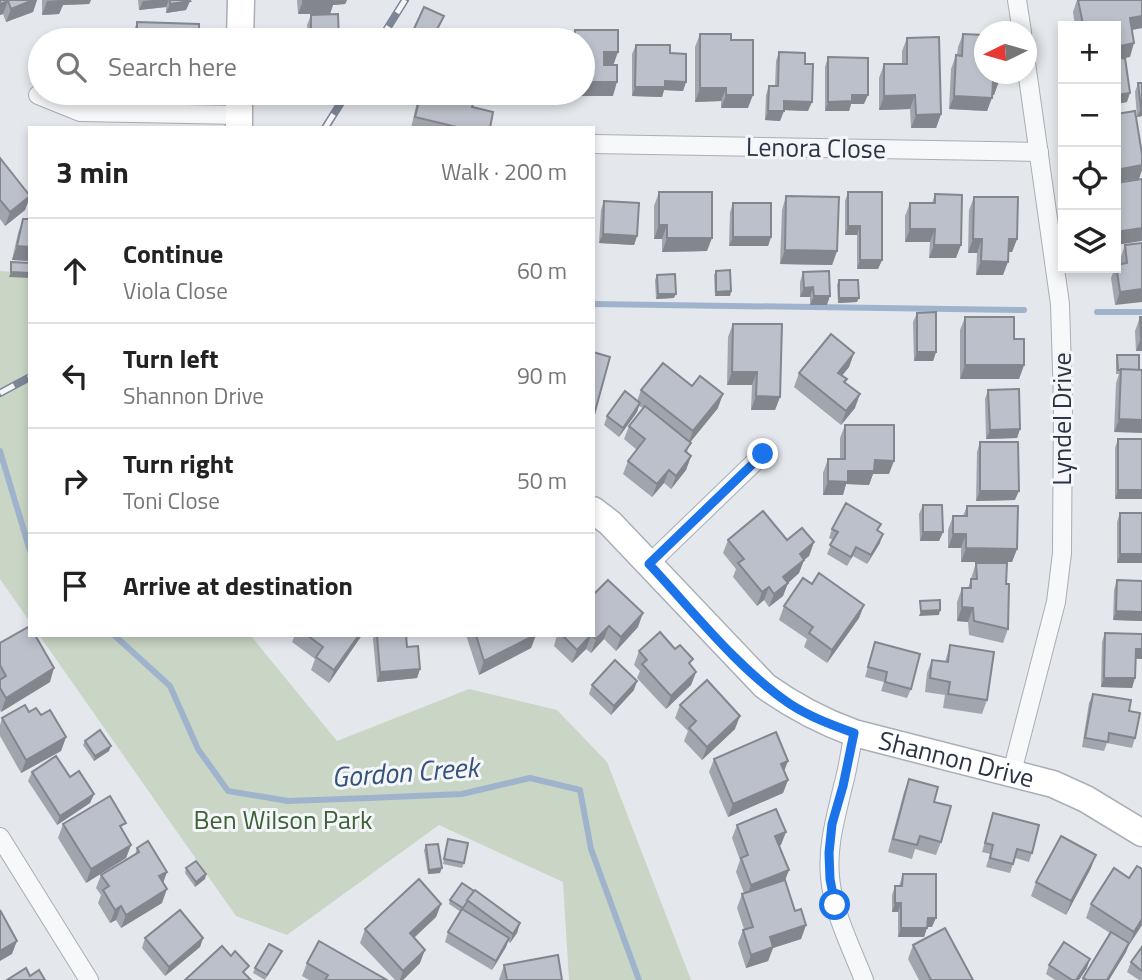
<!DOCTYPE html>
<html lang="en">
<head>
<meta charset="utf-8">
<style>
	:root { --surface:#fff; --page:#f2f2f2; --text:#222; --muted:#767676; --line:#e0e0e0 }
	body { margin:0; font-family:"Titillium Web",sans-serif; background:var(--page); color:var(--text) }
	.controls { position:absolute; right:21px; top:21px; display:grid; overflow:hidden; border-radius:0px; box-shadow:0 4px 10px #0003 }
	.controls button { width:63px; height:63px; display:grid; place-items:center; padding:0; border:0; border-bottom:2px solid var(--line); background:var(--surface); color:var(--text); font:35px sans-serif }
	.compass { position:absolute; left:974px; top:21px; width:63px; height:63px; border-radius:50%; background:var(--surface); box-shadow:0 4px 10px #0003; rotate:265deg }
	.stop { position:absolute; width:21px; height:21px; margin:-16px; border:5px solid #1a73e8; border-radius:50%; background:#fff }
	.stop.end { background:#1a73e8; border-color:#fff; box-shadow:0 2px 7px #0008 }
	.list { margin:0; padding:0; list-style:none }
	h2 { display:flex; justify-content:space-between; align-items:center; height:91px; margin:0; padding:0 28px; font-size:30px }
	h2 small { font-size:23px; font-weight:400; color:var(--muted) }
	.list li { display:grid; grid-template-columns:46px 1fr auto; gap:21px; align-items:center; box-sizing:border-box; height:105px; padding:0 28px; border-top:2px solid var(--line) }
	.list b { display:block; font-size:26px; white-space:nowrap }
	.list p { margin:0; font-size:23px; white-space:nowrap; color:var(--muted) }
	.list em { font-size:23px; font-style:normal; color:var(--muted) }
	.icon { flex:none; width:38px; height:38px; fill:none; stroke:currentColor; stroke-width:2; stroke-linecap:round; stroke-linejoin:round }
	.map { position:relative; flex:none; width:1142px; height:980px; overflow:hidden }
	.search { position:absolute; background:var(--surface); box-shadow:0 4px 10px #0003; left:28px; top:28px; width:567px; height:77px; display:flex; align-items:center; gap:18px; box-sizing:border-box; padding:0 24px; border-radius:38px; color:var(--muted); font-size:26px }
	.panel { position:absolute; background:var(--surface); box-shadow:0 4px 10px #0003; left:28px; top:126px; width:567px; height:511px; border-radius:0px }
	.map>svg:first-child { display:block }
	.green { fill:#c9d6c5 }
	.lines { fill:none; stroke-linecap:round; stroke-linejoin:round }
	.stream { stroke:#9fb4cc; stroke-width:6 }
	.street-casing { stroke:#a9aeb7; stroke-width:20 }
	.secondary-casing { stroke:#a9aeb7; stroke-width:29 }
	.street { stroke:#f7f8fa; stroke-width:18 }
	.secondary { stroke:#fff; stroke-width:26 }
	.rail-casing { stroke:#7d8696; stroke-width:8 }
	.rail { stroke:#f4f6f9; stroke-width:5; stroke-dasharray:16; stroke-linecap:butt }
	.wall { fill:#a1a5ae }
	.shaded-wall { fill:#83868d }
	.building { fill:#bbc0ca; stroke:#83868d; stroke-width:2 }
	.route { stroke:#1a73e8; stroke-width:9 }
	.labels { text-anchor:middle; stroke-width:6; stroke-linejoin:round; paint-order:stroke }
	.street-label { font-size:26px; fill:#2b3445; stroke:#f4f6f9 }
	.park-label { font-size:26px; fill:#3f6138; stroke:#f4f6f9 }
	.water-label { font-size:28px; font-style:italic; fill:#34527a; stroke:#f4f6f9 }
</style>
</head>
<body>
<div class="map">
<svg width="1142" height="980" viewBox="0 0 1142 980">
	<rect width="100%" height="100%" fill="#e4e7ec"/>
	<g class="green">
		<path d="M0 271 30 273V622L0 579Z"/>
		<path d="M39 635H250L337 741 469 689 557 710 607 762 691 980H569L563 882 439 825 287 935 236 916Z"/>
	</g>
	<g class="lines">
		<g class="stream">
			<path d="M593 304 1024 310"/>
			<path d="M1097 312H1142"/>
			<path d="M0 451 30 551"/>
			<path d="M114 635 170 686 198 749 228 791 288 801 369 798 462 794 530 778 580 790 591 849 639 980"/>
		</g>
		<g class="street-casing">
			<g id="street">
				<path d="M1017 0 1022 32"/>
				<path d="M38 95 80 112 239 115"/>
				<path d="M593 144 1039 152"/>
				<path d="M649 564 763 454"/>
				<path d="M854 733C850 751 848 769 843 786 836 817 827 845 830 877 833 912 851 947 864 980"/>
				<path d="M1012 772 1056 602 1062 553 1063 403 1060 304 1026 63"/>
				<path d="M0 837 89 980"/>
			</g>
		</g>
		<g class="secondary-casing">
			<g id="secondary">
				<path d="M240 40 241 0"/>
				<path d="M239 128V93"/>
				<path id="s1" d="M593 510 610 523 765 686C793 706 821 721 854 733L1053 784 1086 799 1142 833"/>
			</g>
		</g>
		<use href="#street" class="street"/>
		<use href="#secondary" class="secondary"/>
		<g class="rail-casing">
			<g id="rail">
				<path d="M380 40 405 0"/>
				<path d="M325 128 347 93"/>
				<path d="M0 393 30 377"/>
			</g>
		</g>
		<use href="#rail" class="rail"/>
	</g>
	<g class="wall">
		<path d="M0 0H37L33 12 6 22 3 14 0 15Z"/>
		<path d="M42 0H91L89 4 63 5 59 14 42 15Z"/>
		<path d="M138 0H189L190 1 186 10 166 13V7L139 10Z"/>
		<path d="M297 0H347L345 4 333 5 330 14H298Z"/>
		<path d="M1077 0H1142V28L1132 30 1130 57 1125 58 1127 102 1116 104V26H1075L1073 12Z"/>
		<path d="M311 15 339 40H308L307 25Z"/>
		<path d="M444 16 433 40H410L413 31Z"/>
		<path d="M137 22 199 40H132V36Z"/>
		<path d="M575 30 613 65V96H571V93H583V40H571Z"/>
		<path d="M1063 32V59L1060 41Z"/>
		<path d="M700 34 731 40 748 108H721V101L695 102V47Z"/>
		<path d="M963 34 999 81 994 95H992L987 111 949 109 951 69 956 55H957L958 47Z"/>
		<path d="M907 38 941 114 936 128H911L910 109 879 110V78L884 64H902V51Z"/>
		<path d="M636 45 670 53 686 82 683 91 664 90 662 97 632 96V54Z"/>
		<path d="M779 52 805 64 808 111 784 110 780 121 765 120 766 95 769 86H775L776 61Z"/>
		<path d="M828 57 864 104H851L849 111H825V67Z"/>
		<path d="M1138 83 1142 116 1137 117 1135 92Z"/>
		<path d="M419 93H476L472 107 490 128H411Z"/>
		<path d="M0 158 30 196 25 210 5 226 0 219Z"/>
		<path d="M659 192 707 251 662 252V239H654V206Z"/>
		<path d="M848 192 882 260 878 269H857V235H845V201Z"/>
		<path d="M935 194 956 258H929L930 242H905V216L910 203H932Z"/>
		<path d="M786 196 837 251 832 265 780 264 782 210Z"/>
		<path d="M974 197 1017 239 1012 252H1009L1003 275H976L977 253H968L969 210Z"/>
		<path d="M604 201 637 236 634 245 599 243 601 210Z"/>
		<path d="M733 203 771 237 768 246H729L730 212Z"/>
		<path d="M30 210V261L12 260 18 233 23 219H29Z"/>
		<path d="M1142 243 1115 305 1111 278 1116 265 1120 264V259L1125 245Z"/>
		<path d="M716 271 731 291 730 296H715L714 275Z"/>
		<path d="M803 272 827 305H810V297H800V282Z"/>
		<path d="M657 275 674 298 656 299 655 280Z"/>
		<path d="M839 280 857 302 838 303 837 285Z"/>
		<path d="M917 313 936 352 933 361H914L913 322Z"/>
		<path d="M965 317 1014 339 1024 365 1019 379H960V330Z"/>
		<path d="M1140 317 1142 351H1136L1135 331Z"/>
		<path d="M733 324 780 397 775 410H751L752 385H727L728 337Z"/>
		<path d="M854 353 849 367 842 376 847 379 845 383 855 408 841 425 794 387 799 373Z"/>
		<path d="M1117 355 1139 370 1114 432 1116 383 1119 374H1116V360Z"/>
		<path d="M641 390 718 408 690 442 687 453 691 456 686 470 671 489 664 483 652 497 623 474 628 461 637 450 624 439 629 426 643 408 639 406 637 412 619 437 604 425 607 416 637 401Z"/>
		<path d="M988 390 1020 429 1017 438 986 439 985 399Z"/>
		<path d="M845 425 889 474H873L869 485 846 484 843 495H823V473L828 459H840V438Z"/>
		<path d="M1118 439H1142L1115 499V448Z"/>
		<path d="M980 442 1015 500 976 501 977 452Z"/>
		<path d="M923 505 943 532 939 541H920L919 514Z"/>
		<path d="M967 506 1017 549 1012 562H961V548H948V530L953 516H963Z"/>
		<path d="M1120 513 1142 563H1117V522Z"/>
		<path d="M832 529 879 531 880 543 867 564 853 556 847 566 827 554 833 540 829 538Z"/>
		<path d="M728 540 814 542 809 556 804 560 799 573 788 583 783 596 769 607 764 600 757 606 733 577 736 569 723 553Z"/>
		<path d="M976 563 1006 584 1008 629 1003 643 969 635 968 622 957 621V602L962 588H968Z"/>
		<path d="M1117 580 1142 581V621L1113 620 1114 590Z"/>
		<path d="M812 584 864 605 859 618 827 663 804 647 807 639 779 620 784 606Z"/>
		<path d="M593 595 638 627 616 651 604 639 591 653 586 649 572 663 554 646 557 635H593Z"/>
		<path d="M1105 633 1142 634V659H1136L1132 688 1101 687 1102 642Z"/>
		<path d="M295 635H362L329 683 311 670 315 659 292 642Z"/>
		<path d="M374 635H422L406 637 407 647 420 669 417 678 377 682 373 639Z"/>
		<path d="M466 635H536L531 648 479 675Z"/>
		<path d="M875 642 911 689 907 698 881 691 884 682 865 677Z"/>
		<path d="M0 643 50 682 1 712 0 710Z"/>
		<path d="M950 645 987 700 982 714 943 708 945 695 925 692 927 673 932 660 945 662Z"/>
		<path d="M639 651 691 666 696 672 691 685 666 709 637 678 640 671 634 665Z"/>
		<path d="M592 685 634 690 611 715 589 694Z"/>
		<path d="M1093 694 1129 711 1135 738 1132 748 1107 743 1104 751 1082 747 1089 703Z"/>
		<path d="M680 705 735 729 702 760 684 741 688 731 675 718Z"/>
		<path d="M29 712 41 715 66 737 61 751 21 773 0 736V725L2 718Z"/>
		<path d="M85 741 109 751 94 761 83 745Z"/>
		<path d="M714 759 784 772 788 780 783 793 728 817 709 772Z"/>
		<path d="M32 772 70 777 94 794 90 803 57 825 28 781Z"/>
		<path d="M909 779 934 802 941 842 936 855 915 849 912 859 888 852 904 792Z"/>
		<path d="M993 813 1032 853 1029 862 1015 858 1010 873 986 867 990 854 982 852Z"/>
		<path d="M63 824 123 831 131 845 126 858 86 883 58 838Z"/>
		<path d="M737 825 781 845 779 846 785 881 795 911 806 925 801 939 773 948 768 961 746 968 738 943 743 930 744 929 737 908 742 894 744 893 736 872 740 860 732 838Z"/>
		<path d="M448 839 464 863 462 868 443 864Z"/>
		<path d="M426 845 440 873 428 874 424 850Z"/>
		<path d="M137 848 167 872 163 882 162 903 121 928 116 920 110 923 98 903 101 895 96 888 101 875 135 855Z"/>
		<path d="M186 868 206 874 205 879 195 887 185 873Z"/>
		<path d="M1091 868 1066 915 1031 896 1036 882Z"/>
		<path d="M1142 869V925L1129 945 1126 952 1109 980H1082L1110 933 1086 918 1091 904Z"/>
		<path d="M903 874 932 927H927L924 937H898V912H892V895L895 886H899Z"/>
		<path d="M462 883 520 923 517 933 510 943 508 941 506 947 492 970 445 942 448 932 461 912 449 904 450 900Z"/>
		<path d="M441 904 436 917 414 938 420 963 403 980H395L360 943 365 929Z"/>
		<path d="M145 938H203L200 947 165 976 142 948Z"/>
		<path d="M913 945 973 980H919L908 959Z"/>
		<path d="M1142 947V980H1139L1127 972 1131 962Z"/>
		<path d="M282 951 265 980 253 973 255 968Z"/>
		<path d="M307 963 387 980H309L302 976Z"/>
		<path d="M504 965 562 980H499Z"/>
		<path d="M1049 965 1087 968 1079 980H1055L1046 974Z"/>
	</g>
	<g class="shaded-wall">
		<path d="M33 0H37L33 12 6 22 11 9Z"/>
		<path d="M61 0H91L89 4 63 5 59 14 42 15 47 1Z"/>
		<path d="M153 0H169L166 7 139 10 143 1Z"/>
		<path d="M347 0 345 4 333 5 330 14H298L303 1Z"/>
		<path d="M8 1 3 14 0 15V4Z"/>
		<path d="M190 1 186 10 166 13 170 4Z"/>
		<path d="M1142 16V28L1125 31 1130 18Z"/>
		<path d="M1134 43 1130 57 1116 59V47Z"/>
		<path d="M604 52H618L613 66H599Z"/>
		<path d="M665 81 686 82 683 91 664 90 662 97 632 96 635 87Z"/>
		<path d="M993 81H999L994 95 988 94Z"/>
		<path d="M583 82H617L613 96H571L572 93H583Z"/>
		<path d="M700 88H726L721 101 695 102Z"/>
		<path d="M1130 93 1127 102 1116 104V95Z"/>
		<path d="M726 95H753L748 108H721Z"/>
		<path d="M852 95H868L864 104H851L849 111H825L828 102Z"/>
		<path d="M915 95 910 109 879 110 884 96Z"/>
		<path d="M954 96 992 98 987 111 949 109Z"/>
		<path d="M784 101 812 102 808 111 781 110Z"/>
		<path d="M1141 108H1142V116L1137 117Z"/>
		<path d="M768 111H784L780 121 765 120Z"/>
		<path d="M941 114 936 128H911L916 115Z"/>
		<path d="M1142 165V170L1139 179 1116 182V170Z"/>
		<path d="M30 196 25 210 5 226 10 212Z"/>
		<path d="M659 225H667L662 239H654Z"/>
		<path d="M848 226H860L857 235H845Z"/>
		<path d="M1142 228V241L1116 245V232Z"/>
		<path d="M910 229H935L930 242H905Z"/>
		<path d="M603 234 637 236 634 245 599 243Z"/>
		<path d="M733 237H771L768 246H729Z"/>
		<path d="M667 238H712L707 251 662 252Z"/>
		<path d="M973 239H982L977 253H968Z"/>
		<path d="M1009 239H1017L1012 252H1004Z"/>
		<path d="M934 245H961L956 258H929Z"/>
		<path d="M17 246 30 247V261L12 260Z"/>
		<path d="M785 250 837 251 832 265 780 264Z"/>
		<path d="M860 260H882L878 269H857Z"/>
		<path d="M981 261 1008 262 1003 275H976Z"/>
		<path d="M11 272 30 273V278L9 277Z"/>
		<path d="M813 287 810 297H800L804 288Z"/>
		<path d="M1142 289V302L1115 305 1120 292Z"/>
		<path d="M731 291 730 296H715L716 292Z"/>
		<path d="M658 294H676L674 298 656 299Z"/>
		<path d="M814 296H830L827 305H810Z"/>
		<path d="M839 298H859L857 302 838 303Z"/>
		<path d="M1141 338H1142V351H1136Z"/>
		<path d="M917 352H936L933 361H914Z"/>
		<path d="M854 353 849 367 833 386 838 373Z"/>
		<path d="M965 365H1024L1019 379H960Z"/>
		<path d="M732 372H757L752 385H727Z"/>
		<path d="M723 394 718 408 688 445 693 431Z"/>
		<path d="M860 394 855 408 841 425 846 411Z"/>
		<path d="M756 396 780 397 775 410H751Z"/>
		<path d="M640 403 637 412 619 437 623 428Z"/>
		<path d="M1119 419 1142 420V433L1114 432Z"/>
		<path d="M1020 429 1017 438 986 439 990 430Z"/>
		<path d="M691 456 686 470 671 489 676 476Z"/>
		<path d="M875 460 894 461 889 474H873L869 485 846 484 843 495H823L828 481 848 471Z"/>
		<path d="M669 470 664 483 652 497 657 484Z"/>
		<path d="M1118 490H1142V499H1115Z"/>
		<path d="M980 491H1019L1015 500 976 501Z"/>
		<path d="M923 532H943L939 541H920Z"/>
		<path d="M883 534 880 543 867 564 871 555Z"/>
		<path d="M953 534H966L961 548H948Z"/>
		<path d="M814 542 809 556 804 560 799 573 788 583 783 596 769 607 774 594 783 577 800 554Z"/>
		<path d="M966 548 1017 549 1012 562H961Z"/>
		<path d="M1120 554H1142V563H1117Z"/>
		<path d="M769 587 764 600 757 606 762 592Z"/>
		<path d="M864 605 859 618 827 663 832 650Z"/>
		<path d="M962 607 973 608 968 622 957 621Z"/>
		<path d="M940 610 939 615 919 616 921 611Z"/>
		<path d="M1116 611 1142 612V621L1113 620Z"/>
		<path d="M643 613 638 627 616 651 621 637Z"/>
		<path d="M609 626 604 639 591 653 596 639Z"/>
		<path d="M359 635H362L329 683 334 670Z"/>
		<path d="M406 635H422L405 637Z"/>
		<path d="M536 635 531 648 479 675 484 661Z"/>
		<path d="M591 635 586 649 572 663 577 650Z"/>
		<path d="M1136 649H1142V659L1132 658Z"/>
		<path d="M54 668 50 682 1 712 6 698Z"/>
		<path d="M420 669 417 678 377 682 380 672Z"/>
		<path d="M696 672 691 685 666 709 671 696Z"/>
		<path d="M1104 678H1135L1132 688 1101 687Z"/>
		<path d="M637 681 634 690 611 715 614 706Z"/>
		<path d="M740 716 735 729 702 760 707 747Z"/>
		<path d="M66 737 61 751 21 773 26 760Z"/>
		<path d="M111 746 109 751 94 761 95 756Z"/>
		<path d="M788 761 783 774 781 764Z"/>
		<path d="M788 780 783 793 728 817 733 804Z"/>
		<path d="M94 794 90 803 57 825 60 816Z"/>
		<path d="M786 832 781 845 770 849 775 836Z"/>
		<path d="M131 845 126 858 86 883 91 869Z"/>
		<path d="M1096 855 1091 868 1066 915 1071 901Z"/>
		<path d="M442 868 440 873 428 874 429 870Z"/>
		<path d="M789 870 784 883 746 899 751 885Z"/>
		<path d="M167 872 162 886 159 876Z"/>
		<path d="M206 874 205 879 195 887 196 882Z"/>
		<path d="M167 889 162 903 121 928 126 915Z"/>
		<path d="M895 903H901L898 912H892Z"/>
		<path d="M441 904 436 917 405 946 410 933Z"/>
		<path d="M121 906 116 920 110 923 115 910Z"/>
		<path d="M928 918H936L932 927H924Z"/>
		<path d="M1142 919V925L1129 945 1134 932Z"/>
		<path d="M520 923 517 933 510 943 513 934Z"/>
		<path d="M806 925 801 939 773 948 768 961 746 968 751 955 770 937Z"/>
		<path d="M901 928H927L924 937H898Z"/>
		<path d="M203 938 200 947 165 976 169 967Z"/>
		<path d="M509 938 506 947 492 970 496 961Z"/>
		<path d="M17 941 12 954 0 961V951Z"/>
		<path d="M1129 943 1126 952 1109 980H1107Z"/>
		<path d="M425 950 420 963 403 980H400L403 971Z"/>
		<path d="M1090 959 1087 968 1079 980H1076Z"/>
	</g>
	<g class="building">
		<path d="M0 0H33L11 9 8 1 0 4Z"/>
		<path d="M170 0H189L190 1 170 4Z"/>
		<path d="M303 0H335L303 1Z"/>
		<path d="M1078 0H1142V16L1130 18 1134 43 1116 47V26H1071L1083 24Z"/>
		<path d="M424 7 444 16 432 39 413 31Z"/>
		<path d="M338 14 339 40H311V15Z"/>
		<path d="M137 22 199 24V40H137Z"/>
		<path d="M575 30H618V52H604V65H617V82H583V40H575Z"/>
		<path d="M530 34 531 40H506L505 36Z"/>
		<path d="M700 34H731V40H753V95H726V88H700Z"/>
		<path d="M963 34 984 35V74H999V81H993L992 98 954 96 956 55 962 56Z"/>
		<path d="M939 37 941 114 916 115 915 95 884 96V64H907V38Z"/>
		<path d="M636 45H670V53L686 54V82L665 81V87H635Z"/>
		<path d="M779 52 805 53V64H813L812 102 784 101V111H768L769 86H778Z"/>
		<path d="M828 57 868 58V95H852V101L828 102Z"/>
		<path d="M1125 58 1130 93 1116 95V59Z"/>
		<path d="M1138 83H1142V108H1141Z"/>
		<path d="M421 93H476L472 107 493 112 490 128H461L415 117Z"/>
		<path d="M1135 111 1142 154V165L1116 170V114Z"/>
		<path d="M0 158 30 196 10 212 0 200Z"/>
		<path d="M1142 179V228L1116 232V183Z"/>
		<path d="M659 192H712V238H667V225H659Z"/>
		<path d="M848 192H882V260H860V226H848Z"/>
		<path d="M935 194 962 195 961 245H934L935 229H910V203H935Z"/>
		<path d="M786 196 839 197 837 251 785 250Z"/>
		<path d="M974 197H1018L1017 239H1009L1008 262 981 261 982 239H973Z"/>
		<path d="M604 201 639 203 637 236 603 234Z"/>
		<rect x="733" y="203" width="38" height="34"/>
		<path d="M23 219H30V247L17 246Z"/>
		<path d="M1142 243V289L1120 292 1116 265 1127 263 1125 245Z"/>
		<path d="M11 262 30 263V273L11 272Z"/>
		<path d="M730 270 731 291 716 292V271Z"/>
		<path d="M829 271 830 296H814L813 287 804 288 803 272Z"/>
		<path d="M675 274 676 294H658L657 275Z"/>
		<path d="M839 280H858L859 298H839Z"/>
		<path d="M936 312V352H917V313Z"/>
		<path d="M965 317H1014V339H1024V365H965Z"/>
		<path d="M1140 317H1142V338H1141Z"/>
		<path d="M733 324H782L780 397 756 396 757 372H732Z"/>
		<path d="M831 334 854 353 838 373 847 379 844 382 860 394 846 411 799 373Z"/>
		<path d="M593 352 610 357 594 415H593Z"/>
		<path d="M1117 355H1139V370H1118Z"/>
		<path d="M663 363 692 386 700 376 723 394 693 431 641 390Z"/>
		<path d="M1121 369 1142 370V420L1119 419Z"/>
		<path d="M1019 389 1020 429 990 430 988 390Z"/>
		<path d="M625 391 640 403 623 428 607 416Z"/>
		<path d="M645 406 691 443 685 451 691 456 676 476 669 470 657 484 628 461 645 439 629 426Z"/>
		<path d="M845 425H894V461L875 460 874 471H848V482L828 481V459H845Z"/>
		<rect x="1118" y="439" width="24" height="51"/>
		<path d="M980 442H1018L1019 491H980Z"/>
		<path d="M846 503 881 524 877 530 883 534 871 555 856 547 851 557 830 545 838 532 832 529Z"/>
		<path d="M923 505H942L943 532H923Z"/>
		<path d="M967 506H1018L1017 549 966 548V534H953V516H967Z"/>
		<path d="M763 511 787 540 802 528 814 542 800 554 804 560 783 577 788 583 774 594 769 587 762 592 738 563 744 559 728 540Z"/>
		<rect x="1120" y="513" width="22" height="41"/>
		<path d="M976 563H1007L1006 584H1009L1008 629 974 621 973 608 962 607V588H971V579H977Z"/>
		<path d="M819 573 864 605 832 650 809 633 813 627 784 606 803 578 812 584Z"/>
		<path d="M608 580 643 613 621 637 609 626 596 639 591 635H593V595Z"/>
		<path d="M1117 580 1142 581V612L1116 611Z"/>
		<path d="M940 600V610L921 611 920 601Z"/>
		<path d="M30 626V635H35L54 668 6 698 0 688V680L6 676 0 665V643Z"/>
		<path d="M660 632 675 649 680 645 693 659 689 663 696 672 671 696 642 664 647 660 639 651Z"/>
		<path d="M1105 633 1142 634V649H1136L1135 678H1104Z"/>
		<path d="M307 635H359L334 670 316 657 323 647Z"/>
		<path d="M377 635H406L407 647 418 646 420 669 380 672Z"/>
		<path d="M476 635H535L484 661Z"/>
		<path d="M562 635H591L577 650Z"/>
		<path d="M875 642 920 654 911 689 885 682 887 672 868 667Z"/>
		<path d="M950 645 994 652 987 700 948 694 950 682 930 678 932 660 948 662Z"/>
		<path d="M615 660 637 681 614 706 592 685Z"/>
		<path d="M707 680 740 716 707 747 689 728 696 721 680 705Z"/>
		<path d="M1093 694 1131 700 1129 711 1140 713 1135 738 1109 733 1108 742 1085 738Z"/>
		<path d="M25 705 29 712 36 708 41 715 50 710 66 737 26 760 2 718Z"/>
		<path d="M100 730 111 746 95 756 85 741Z"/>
		<path d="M776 732 788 761 781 764 788 780 733 804 714 759Z"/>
		<path d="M56 756 70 777 79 771 94 794 60 816 32 772Z"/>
		<path d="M909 779 938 787 934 802 951 806 941 842 920 836 917 845 893 839Z"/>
		<path d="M110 796 126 823 120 826 131 845 91 869 63 824Z"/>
		<path d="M776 809 786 832 775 836 789 870 751 885 741 858 748 855 737 825Z"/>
		<path d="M993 813 1039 825 1032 853 1017 849 1013 864 990 858 993 845 985 843Z"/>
		<path d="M1061 836 1096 855 1071 901 1036 882Z"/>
		<path d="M448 839 468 843 464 863 444 859Z"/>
		<path d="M148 841 167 872 159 876 167 889 126 915 121 906 115 910 103 890 109 886 101 875 139 852 137 848Z"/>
		<path d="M438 844 442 868 429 870 426 845Z"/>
		<path d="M196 861 206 874 196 882 186 868Z"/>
		<path d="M1137 866 1142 869V919L1134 932 1091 904 1114 868 1129 878Z"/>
		<path d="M903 874H936V918H928L927 928H901V903H895V886H902Z"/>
		<path d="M419 879 441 904 410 933 425 950 403 971 365 929Z"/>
		<path d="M785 880 795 911 801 909 806 925 770 937 773 947 751 955 743 930 753 927 742 894Z"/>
		<path d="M462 883 474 891 463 908 450 900Z"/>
		<path d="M475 890 520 923 513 934 467 900Z"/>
		<path d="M462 909 509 938 496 961 448 932Z"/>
		<path d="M0 910 17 941 0 951Z"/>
		<path d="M180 910 203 938 169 967 145 938Z"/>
		<path d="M945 928 973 980H931L913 945Z"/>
		<path d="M1111 932 1129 943 1107 980H1087L1083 978Z"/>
		<path d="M319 941 387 980H325L328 975 307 963Z"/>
		<path d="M1064 942 1090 959 1076 980H1072L1049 965Z"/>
		<path d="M269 944 282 951 267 975 255 968Z"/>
		<path d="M222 946 231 956 235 951 249 966 243 972 251 980H185Z"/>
		<path d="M1142 947V971L1131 962Z"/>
		<path d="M558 955 562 980H507L504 965Z"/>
		<path d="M26 968 30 976 39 970 45 980H7Z"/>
	</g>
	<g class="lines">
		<path class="route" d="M763 454 649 564C693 611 737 668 790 704 810 717 832 725 854 733L843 786 832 824 829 853 830 879 835 905"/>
	</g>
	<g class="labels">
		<g class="street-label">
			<text transform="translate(816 148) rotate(1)" y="9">Lenora Close</text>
			<text transform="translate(1062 419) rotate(-90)" y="9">Lyndel Drive</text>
			<text dy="9" stroke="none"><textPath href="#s1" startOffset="453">Shannon Drive</textPath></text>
		</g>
		<g class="park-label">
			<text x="283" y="829">Ben Wilson Park</text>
		</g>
		<g class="water-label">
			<text transform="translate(405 772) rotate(-4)" y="10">Gordon Creek</text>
		</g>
	</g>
</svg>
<div class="controls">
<button>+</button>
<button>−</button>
<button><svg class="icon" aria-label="locate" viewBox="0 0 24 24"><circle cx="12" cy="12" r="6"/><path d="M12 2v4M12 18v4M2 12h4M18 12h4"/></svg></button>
<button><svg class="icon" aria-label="layers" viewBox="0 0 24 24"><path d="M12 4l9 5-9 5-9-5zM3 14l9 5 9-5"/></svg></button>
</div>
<svg class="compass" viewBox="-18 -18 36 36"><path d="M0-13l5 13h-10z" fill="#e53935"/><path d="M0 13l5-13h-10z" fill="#767676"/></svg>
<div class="stop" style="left:835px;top:905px"></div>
<div class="stop end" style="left:763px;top:454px"></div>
<div class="search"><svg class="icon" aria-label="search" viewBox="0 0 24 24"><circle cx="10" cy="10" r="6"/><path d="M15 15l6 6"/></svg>Search here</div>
<section class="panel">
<h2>3 min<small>Walk · 200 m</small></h2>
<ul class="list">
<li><svg class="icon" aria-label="ahead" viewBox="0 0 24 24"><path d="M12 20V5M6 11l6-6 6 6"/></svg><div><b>Continue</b><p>Viola Close</p></div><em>60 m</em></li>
<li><svg class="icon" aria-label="left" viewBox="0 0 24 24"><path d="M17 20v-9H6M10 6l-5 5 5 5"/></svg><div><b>Turn left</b><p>Shannon Drive</p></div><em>90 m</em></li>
<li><svg class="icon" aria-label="right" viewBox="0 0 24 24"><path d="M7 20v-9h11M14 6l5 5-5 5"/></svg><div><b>Turn right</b><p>Toni Close</p></div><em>50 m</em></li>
<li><svg class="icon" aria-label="arrive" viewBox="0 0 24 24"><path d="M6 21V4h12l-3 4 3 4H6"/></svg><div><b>Arrive at destination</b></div></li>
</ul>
</section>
</div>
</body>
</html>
